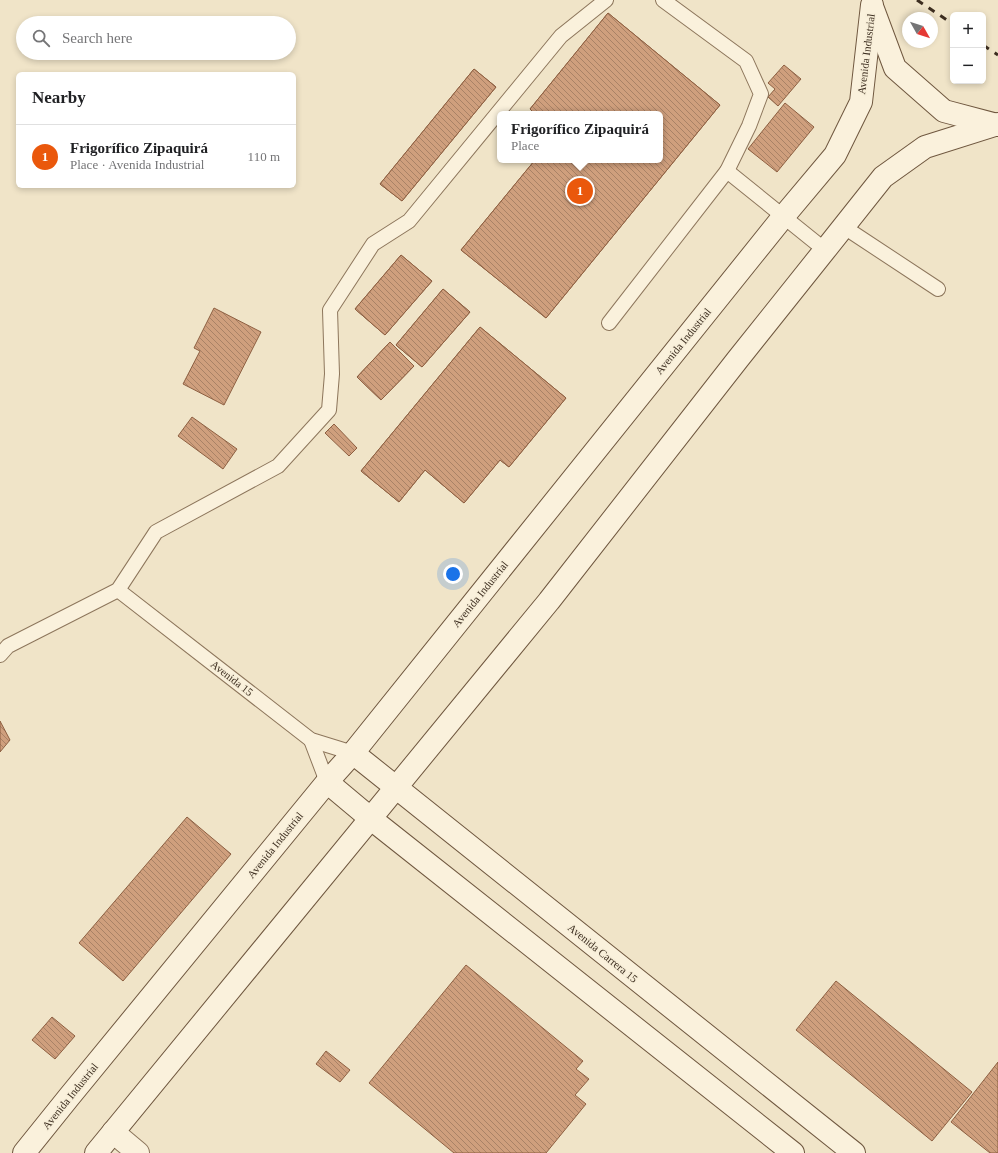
<!DOCTYPE html>
<html lang="en">
<head>
<meta charset="utf-8">
<style>
	:root { --surface:#fff; --page:#f2f2f2; --text:#202124; --muted:#757577; --line:#e0e0e0; --accent:#ea580c }
	body { margin:0; font-family:Georgia,serif; background:var(--page); color:var(--text) }
	.controls { position:absolute; right:12px; top:12px; display:grid; overflow:hidden; border-radius:6px; box-shadow:0 2px 6px #0003 }
	.controls button { width:36px; height:36px; display:grid; place-items:center; padding:0; border:0; border-bottom:1px solid var(--line); background:var(--surface); color:var(--text); font:20px sans-serif }
	.compass { position:absolute; left:902px; top:12px; width:36px; height:36px; border-radius:50%; background:var(--surface); box-shadow:0 2px 6px #0003; rotate:129deg }
	.you { position:absolute; left:453px; top:574px; width:14px; height:14px; margin:-10px; border:3px solid #fff; border-radius:50%; background:#1a73e8; box-shadow:0 0 0 6px #1a73e833 }
	.badge { display:grid; place-items:center; width:26px; height:26px; border-radius:50%; background:var(--accent); color:#fff; font-size:13px; font-weight:700 }
	.pin { position:absolute; translate:-50% -50%; border:2px solid #fff; box-shadow:0 1px 4px #0006 }
	.popup { position:absolute; left:497px; top:111px; width:166px; height:52px; box-sizing:border-box; display:grid; place-content:center; border-radius:6px; background:var(--surface); filter:drop-shadow(0 1px 3px #0005); font-size:13px; white-space:nowrap; color:var(--muted) }
	.popup b { font-size:15px; color:var(--text) }
	.popup::after { content:''; position:absolute; left:50%; top:100%; margin-left:-8px; border:8px solid transparent; border-top-color:var(--surface) }
	.list { margin:0; padding:0; list-style:none }
	h2 { display:flex; justify-content:space-between; align-items:center; height:52px; margin:0; padding:0 16px; font-size:17px }
	h2 small { font-size:13px; font-weight:400; color:var(--muted) }
	.list li { display:grid; grid-template-columns:26px 1fr auto; gap:12px; align-items:center; box-sizing:border-box; height:64px; padding:0 16px; border-top:1px solid var(--line) }
	.list b { display:block; font-size:15px; white-space:nowrap }
	.list p { margin:0; font-size:13px; white-space:nowrap; color:var(--muted) }
	.list em { font-size:13px; font-style:normal; color:var(--muted) }
	.icon { flex:none; width:22px; height:22px; fill:none; stroke:currentColor; stroke-width:2; stroke-linecap:round; stroke-linejoin:round }
	.map { position:relative; flex:none; width:998px; height:1153px; overflow:hidden }
	.search { position:absolute; background:var(--surface); box-shadow:0 2px 6px #0003; left:16px; top:16px; width:280px; height:44px; display:flex; align-items:center; gap:10px; box-sizing:border-box; padding:0 14px; border-radius:22px; color:var(--muted); font-size:15px }
	.panel { position:absolute; background:var(--surface); box-shadow:0 2px 6px #0003; left:16px; top:72px; width:280px; height:116px; border-radius:6px }
	.map>svg:first-child { display:block }
	.building { fill:url(#building-back-hatch); stroke:#8d5f41 }
	.lines { fill:none; stroke-linecap:round; stroke-linejoin:round }
	.service-casing { stroke:#8d765c; stroke-width:16 }
	.minor-casing { stroke:#8d765c; stroke-width:24 }
	.secondary-casing { stroke:#6f573f; stroke-width:24 }
	.service { stroke:#faf1dc; stroke-width:14 }
	.minor { stroke:#faf1dc; stroke-width:22 }
	.secondary { stroke:#faf1dc; stroke-width:22 }
	.rail { stroke:#3d2e20; stroke-width:3; stroke-dasharray:7 7; stroke-linecap:butt }
	.labels { text-anchor:middle; stroke-width:3; stroke-linejoin:round; paint-order:stroke }
	.street-label { font-size:11px; fill:#3d2e20; stroke:#f7eed8 }
</style>
</head>
<body>
<div class="map">
<svg width="998" height="1153" viewBox="0 0 998 1153">
	<defs>
		<pattern id="building-back-hatch" width="6" height="6" patternUnits="userSpaceOnUse"><rect width="6" height="6" fill="#cf9f7d"/><path d="M-1 5l2 2M0 0l6 6M5-1l2 2" fill="none" stroke="#a98266"/></pattern>
	</defs>
	<rect width="100%" height="100%" fill="#f0e4c8"/>
	<g class="building">
		<path d="M608 13 720 105 546 318 461 250 535 160H660V114H535L530 109Z"/>
		<path d="M608 13 720 105 546 318 461 250 535 160H660V114H535L530 109Z"/>
		<path d="M784 65 801 79 778 106 768 97 775 89 768 83Z"/>
		<path d="M474 69 496 87 402 201 380 184Z"/>
		<path d="M474 69 496 87 402 201 380 184Z"/>
		<path d="M785 103 814 127 777 172 748 149Z"/>
		<path d="M401 255 432 281 385 335 355 309Z"/>
		<path d="M401 255 432 281 385 335 355 309Z"/>
		<path d="M443 289 470 312 422 367 396 345Z"/>
		<path d="M443 289 470 312 422 367 396 345Z"/>
		<path d="M214 308 261 332 224 405 183 384 200 351 194 348Z"/>
		<path d="M480 327 566 398 509 467 500 460 464 503 425 470 399 502 361 471Z"/>
		<path d="M480 327 566 398 509 467 500 460 464 503 425 470 399 502 361 471Z"/>
		<path d="M390 342 414 366 381 400 357 377Z"/>
		<path d="M390 342 414 366 381 400 357 377Z"/>
		<path d="M192 417 237 449 223 469 178 436Z"/>
		<path d="M334 424 357 448 349 456 325 433Z"/>
		<path d="M0 721 10 740 0 752Z"/>
		<path d="M187 817 231 854 123 981 79 943Z"/>
		<path d="M466 965 583 1061 576 1069 589 1079 575 1095 586 1104 546 1153H454L369 1083Z"/>
		<path d="M836 981 972 1092 932 1141 796 1030Z"/>
		<path d="M52 1017 75 1036 55 1059 32 1040Z"/>
		<path d="M326 1051 350 1070 340 1082 316 1064Z"/>
		<path d="M998 1062V1153H990L951 1122Z"/>
	</g>
	<g class="lines">
		<g class="service-casing">
			<g id="service">
				<path d="M663 0 746 61 761 94 749 126 727 171"/>
				<path d="M844 227 938 289"/>
				<path d="M609 323 727 171 825 250"/>
				<path d="M118 590 311 740 353 753"/>
				<path d="M0 655 8 646 118 590 156 532 278 466 329 410 332 374 330 310 373 244 409 221 561 36 606 0"/>
				<path d="M311 740 327 782"/>
			</g>
		</g>
		<g class="minor-casing">
			<path id="minor" d="M113 1132 138 1153"/>
		</g>
		<g class="secondary-casing">
			<g id="secondary">
				<path d="M873 9 895 68 944 111 997 125"/>
				<path d="M353 753 854 1153"/>
				<path d="M327 782 370 818 793 1153"/>
				<path d="M24 1153 69 1097 327 782 353 753 783 217 835 155 861 102 872 5"/>
				<path d="M96 1153 549 601 738 359 825 250 883 177 925 147 998 124"/>
			</g>
		</g>
		<use href="#service" class="service"/>
		<use href="#minor" class="minor"/>
		<use href="#secondary" class="secondary"/>
		<g class="rail">
			<path d="M917 0 953 24"/>
			<path d="M983 45 998 55"/>
		</g>
	</g>
	<g class="labels">
		<g class="street-label">
			<text transform="translate(866 54) rotate(-83)" y="4">Avenida Industrial</text>
			<text transform="translate(683 341) rotate(-51)" y="4">Avenida Industrial</text>
			<text transform="translate(480 594) rotate(-51)" y="4">Avenida Industrial</text>
			<text transform="translate(232 678) rotate(38)" y="4">Avenida 15</text>
			<text transform="translate(275 845) rotate(-51)" y="4">Avenida Industrial</text>
			<text transform="translate(603 953) rotate(39)" y="4">Avenida Carrera 15</text>
			<text transform="translate(70 1096) rotate(-51)" y="4">Avenida Industrial</text>
		</g>
	</g>
</svg>
<div class="controls">
<button>+</button>
<button>−</button>
</div>
<svg class="compass" viewBox="-18 -18 36 36"><path d="M0-13l5 13h-10z" fill="#e53935"/><path d="M0 13l5-13h-10z" fill="#757577"/></svg>
<div class="you"></div>
<div class="pin badge" style="left:580px;top:191px">1</div>
<div class="popup"><b>Frigorífico Zipaquirá</b>Place</div>
<div class="search"><svg class="icon" aria-label="search" viewBox="0 0 24 24"><circle cx="10" cy="10" r="6"/><path d="M15 15l6 6"/></svg>Search here</div>
<section class="panel">
<h2>Nearby<small></small></h2>
<ul class="list">
<li><span class="badge">1</span><div><b>Frigorífico Zipaquirá</b><p>Place · Avenida Industrial</p></div><em>110 m</em></li>
</ul>
</section>
</div>
</body>
</html>
